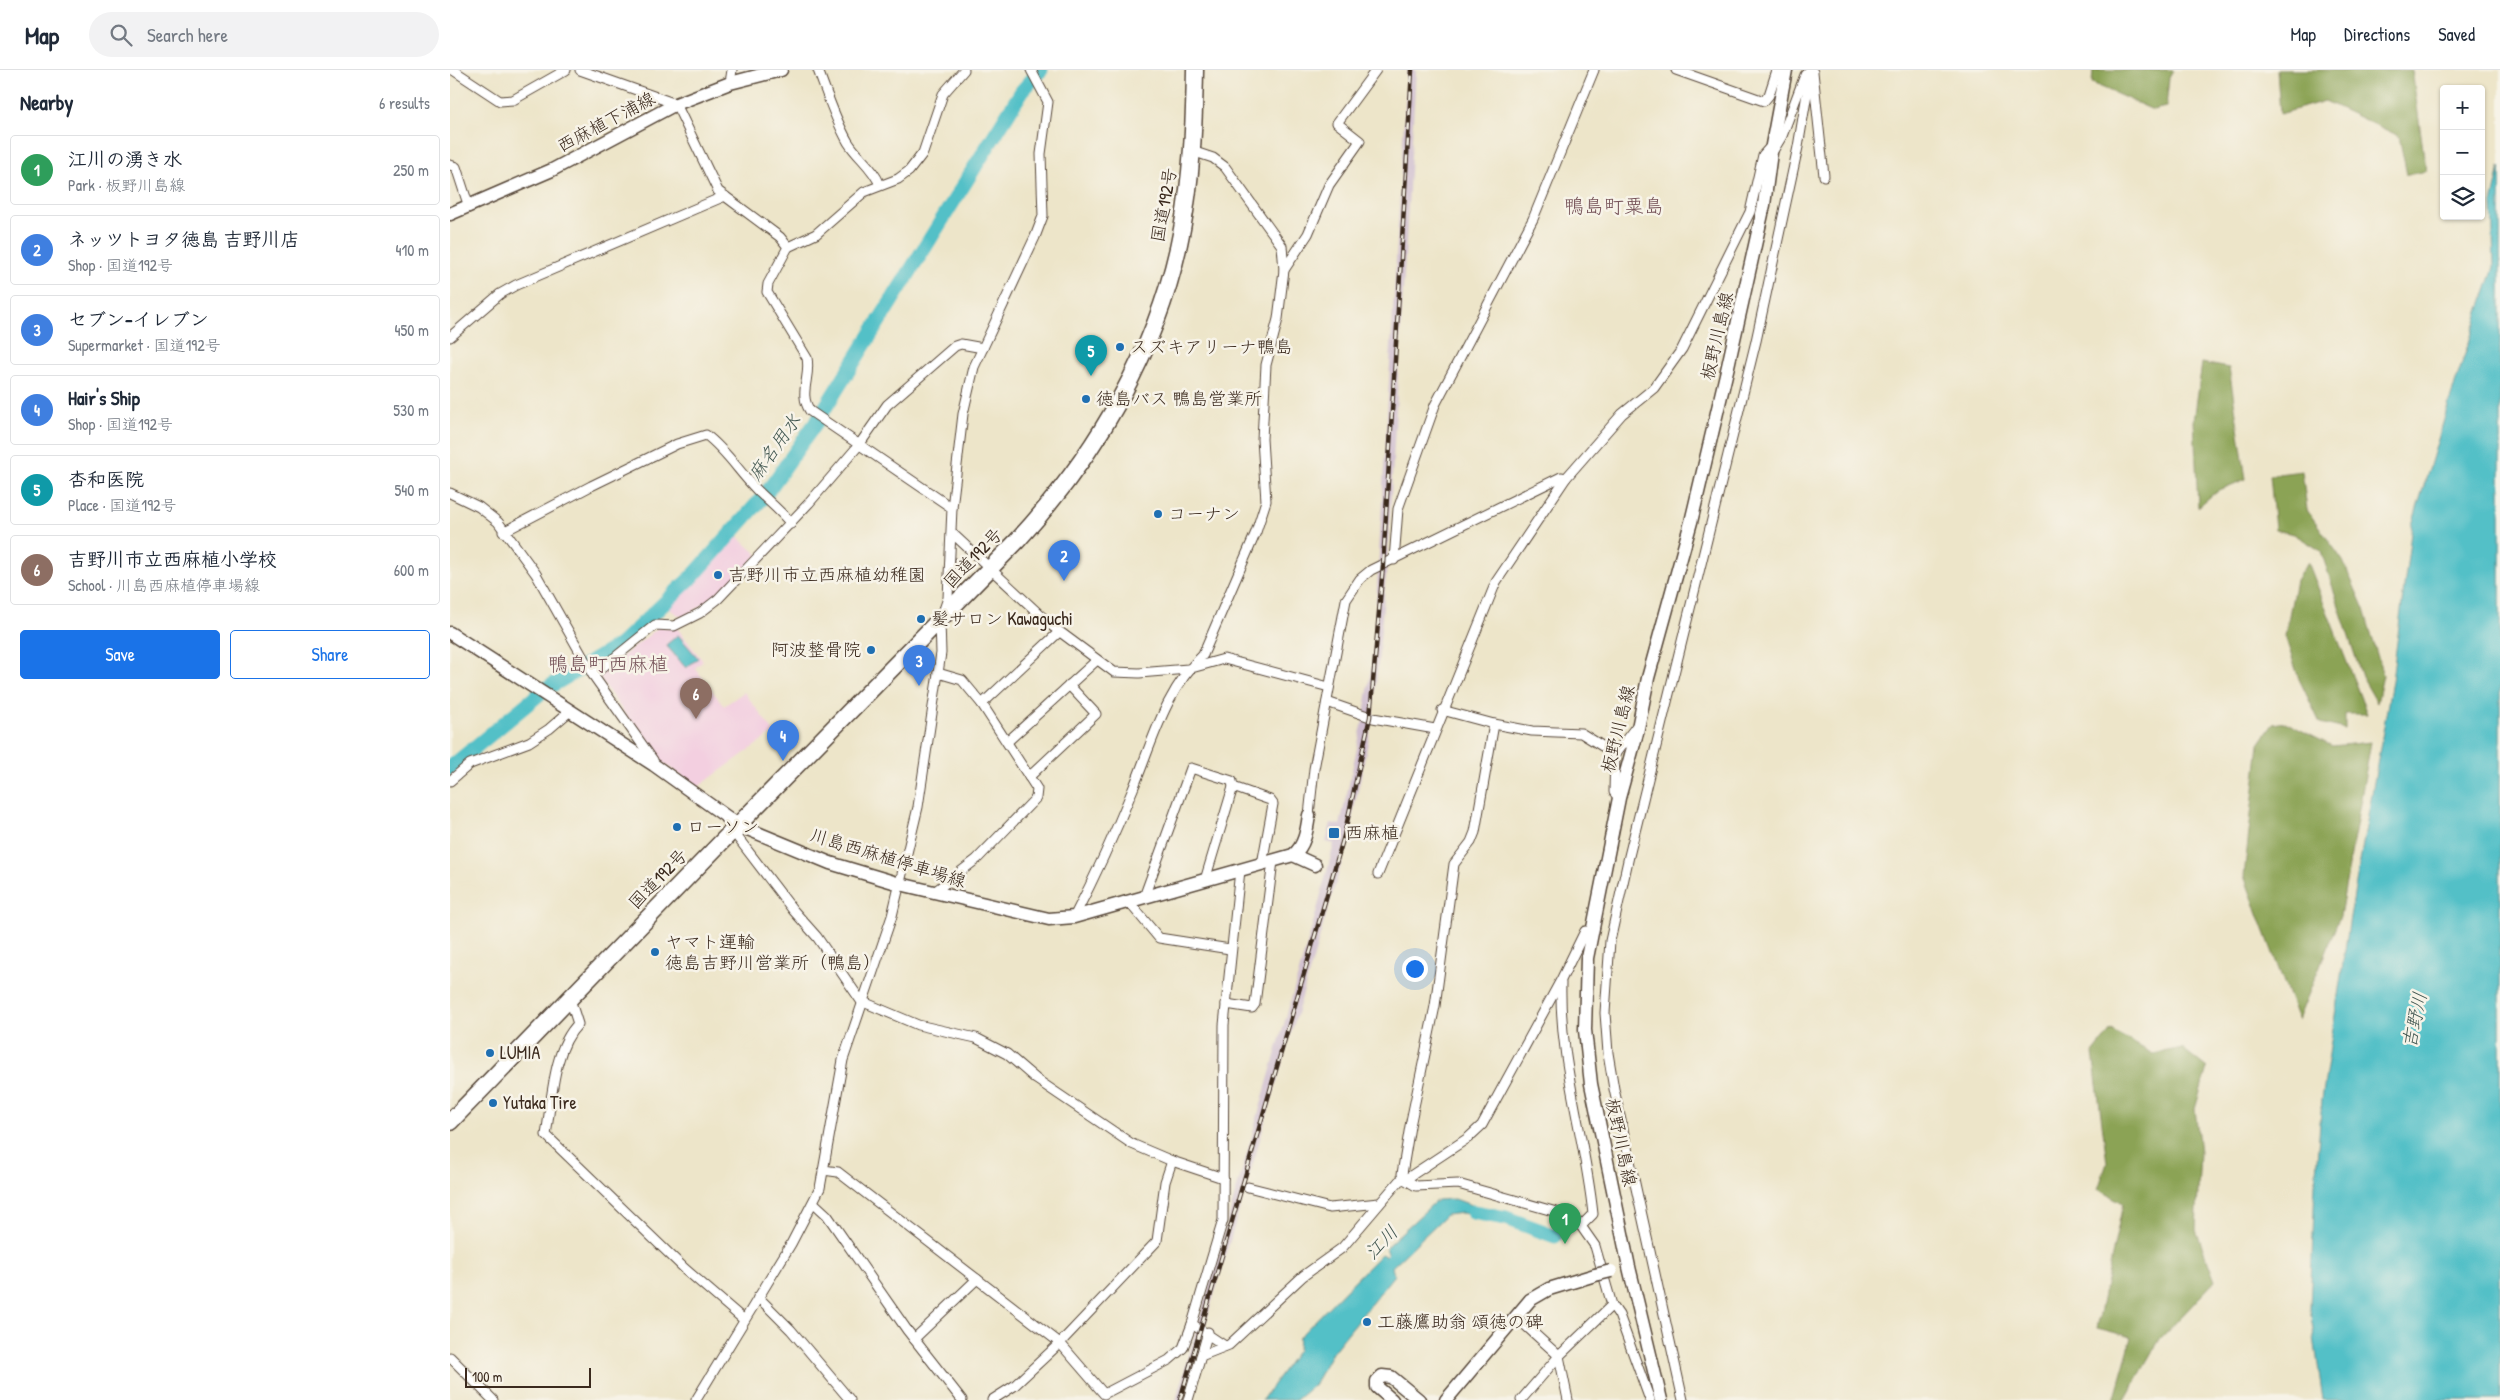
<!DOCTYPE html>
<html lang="en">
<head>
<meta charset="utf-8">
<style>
	:root { --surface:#fff; --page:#f2f2f3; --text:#1f2937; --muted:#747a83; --line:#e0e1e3; --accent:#1a73e8 }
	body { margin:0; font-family:"Patrick Hand","Klee One",sans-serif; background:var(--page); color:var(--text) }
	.controls { position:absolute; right:15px; top:15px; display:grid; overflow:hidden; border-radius:5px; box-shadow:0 1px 4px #0004 }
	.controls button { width:45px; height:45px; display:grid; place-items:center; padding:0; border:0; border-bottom:1px solid var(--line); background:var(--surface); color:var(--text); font:25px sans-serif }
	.scale { position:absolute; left:15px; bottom:12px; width:126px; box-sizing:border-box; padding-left:5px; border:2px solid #3b2a1e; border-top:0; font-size:14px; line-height:18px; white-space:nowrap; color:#3b2a1e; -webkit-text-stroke:4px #f7f3e8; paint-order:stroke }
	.you { position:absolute; left:964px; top:898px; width:18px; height:18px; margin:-12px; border:4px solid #fff; border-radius:50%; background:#1a73e8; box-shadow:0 0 0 8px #1a73e833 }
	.badge { display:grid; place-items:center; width:32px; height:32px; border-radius:50%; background:var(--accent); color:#fff; font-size:16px; font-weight:700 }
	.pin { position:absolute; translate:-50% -41px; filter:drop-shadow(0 1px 2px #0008) }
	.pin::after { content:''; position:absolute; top:26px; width:18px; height:15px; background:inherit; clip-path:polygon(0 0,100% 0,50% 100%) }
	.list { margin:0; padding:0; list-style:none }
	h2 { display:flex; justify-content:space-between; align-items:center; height:65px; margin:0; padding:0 20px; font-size:21px }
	h2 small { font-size:16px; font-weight:400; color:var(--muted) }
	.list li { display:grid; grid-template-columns:32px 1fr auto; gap:15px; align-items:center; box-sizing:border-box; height:70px; margin:0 10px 10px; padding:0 10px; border:1px solid var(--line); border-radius:5px }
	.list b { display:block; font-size:19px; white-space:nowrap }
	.list p { margin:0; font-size:16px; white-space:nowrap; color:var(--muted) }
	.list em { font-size:16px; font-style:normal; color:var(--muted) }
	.actions { display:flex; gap:10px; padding:15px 20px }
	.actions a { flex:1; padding:11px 0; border:1px solid var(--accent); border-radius:5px; text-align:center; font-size:18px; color:var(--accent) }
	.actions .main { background:var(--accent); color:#fff }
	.icon { flex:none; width:28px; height:28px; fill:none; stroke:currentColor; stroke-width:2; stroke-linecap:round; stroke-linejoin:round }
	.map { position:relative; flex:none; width:2050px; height:1330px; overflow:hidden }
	header { display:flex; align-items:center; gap:30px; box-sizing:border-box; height:70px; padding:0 25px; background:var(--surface); border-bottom:1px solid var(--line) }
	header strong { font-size:24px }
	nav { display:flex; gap:28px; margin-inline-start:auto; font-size:18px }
	.search { width:350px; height:45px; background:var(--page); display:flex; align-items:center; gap:12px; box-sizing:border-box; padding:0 18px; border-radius:28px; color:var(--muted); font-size:19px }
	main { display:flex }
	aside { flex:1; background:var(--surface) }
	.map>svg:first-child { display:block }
	.built { fill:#f3cfe0 }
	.industrial { fill:#cfbdcf }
	.forest { fill:#8ba354; stroke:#636639 }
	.water { fill:#52c0c7; stroke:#467572 }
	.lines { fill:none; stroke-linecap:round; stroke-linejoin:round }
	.river { stroke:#52c0c7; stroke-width:15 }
	.street-casing { stroke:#564638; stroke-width:11 }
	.secondary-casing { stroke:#564638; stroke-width:15 }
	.highway-casing { stroke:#564638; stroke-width:19 }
	.street { stroke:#fff; stroke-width:9 }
	.secondary { stroke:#fff; stroke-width:12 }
	.highway { stroke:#fff; stroke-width:16 }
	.rail-casing { stroke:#3b2a1e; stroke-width:4.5 }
	.rail { stroke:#f7f3e8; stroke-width:2.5; stroke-dasharray:8; stroke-linecap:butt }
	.secondary-bridge-casing { stroke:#564638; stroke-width:15; stroke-linecap:butt }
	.secondary-bridge { stroke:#fff; stroke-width:12 }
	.poi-dot { fill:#1f6fb2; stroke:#f7f3e8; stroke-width:2 }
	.labels { text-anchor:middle; stroke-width:5; stroke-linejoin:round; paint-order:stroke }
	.street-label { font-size:18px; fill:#3b2a1e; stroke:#f7f3e8 }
	.poi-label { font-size:18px; fill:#3b2a1e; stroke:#f7f3e8; text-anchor:start }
	.water-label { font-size:19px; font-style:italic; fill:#425751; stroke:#f7f3e8 }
	.quarter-label { font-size:20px; fill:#765359; stroke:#f7f3e8 }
</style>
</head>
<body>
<header>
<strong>Map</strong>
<div class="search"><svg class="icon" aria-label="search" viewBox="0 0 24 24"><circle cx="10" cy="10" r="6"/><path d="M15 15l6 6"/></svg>Search here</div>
<nav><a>Map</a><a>Directions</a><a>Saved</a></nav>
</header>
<main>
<aside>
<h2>Nearby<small>6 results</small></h2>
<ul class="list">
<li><span class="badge" style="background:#2e9e5b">1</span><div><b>江川の湧き水</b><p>Park · 板野川島線</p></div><em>250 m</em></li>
<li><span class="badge" style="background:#3f7fe0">2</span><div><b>ネッツトヨタ徳島 吉野川店</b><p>Shop · 国道192号</p></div><em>410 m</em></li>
<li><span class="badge" style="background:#3f7fe0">3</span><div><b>セブン-イレブン</b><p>Supermarket · 国道192号</p></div><em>450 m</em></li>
<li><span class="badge" style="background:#3f7fe0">4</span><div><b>Hair's Ship</b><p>Shop · 国道192号</p></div><em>530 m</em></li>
<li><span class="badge" style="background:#0f9aa8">5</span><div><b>杏和医院</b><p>Place · 国道192号</p></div><em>540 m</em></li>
<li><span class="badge" style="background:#8d6e63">6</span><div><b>吉野川市立西麻植小学校</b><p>School · 川島西麻植停車場線</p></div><em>600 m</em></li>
</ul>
<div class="actions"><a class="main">Save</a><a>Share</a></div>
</aside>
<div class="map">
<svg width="2050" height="1330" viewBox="0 0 2050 1330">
	<rect width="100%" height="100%" fill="#f7f3e8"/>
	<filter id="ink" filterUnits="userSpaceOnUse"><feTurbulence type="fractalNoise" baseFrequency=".02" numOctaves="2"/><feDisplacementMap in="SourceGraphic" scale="10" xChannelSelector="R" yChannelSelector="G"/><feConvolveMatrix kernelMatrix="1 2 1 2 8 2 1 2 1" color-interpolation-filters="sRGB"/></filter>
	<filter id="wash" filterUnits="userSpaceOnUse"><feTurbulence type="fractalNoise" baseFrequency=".0096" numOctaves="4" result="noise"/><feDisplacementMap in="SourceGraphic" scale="20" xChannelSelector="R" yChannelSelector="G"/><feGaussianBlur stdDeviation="1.12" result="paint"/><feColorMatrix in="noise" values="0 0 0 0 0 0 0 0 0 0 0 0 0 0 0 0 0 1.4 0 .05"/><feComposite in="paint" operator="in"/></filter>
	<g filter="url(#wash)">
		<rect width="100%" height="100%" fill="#ede5c9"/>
		<g class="built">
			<path d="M286 465 308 485 269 524 233 548 216 537Z"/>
			<path d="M209 557 227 558 253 591 245 598 274 636 294 622 324 662 248 717 207 689 148 606Z"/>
		</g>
		<path class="industrial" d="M957 0H966L937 493 923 648 896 778 733 1330H726L868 836 884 774 876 772 881 753 890 755 914 646 923 587Z"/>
		<g class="forest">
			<path d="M1643 0H1723L1719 8 1716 37 1703 40 1642 13Z"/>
			<path d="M1827 0H1962L1976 101 1957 105 1949 66 1875 31 1830 44Z"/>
			<path d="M1752 293 1779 298 1796 409 1767 421 1748 437 1744 351Z"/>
			<path d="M1852 401 1857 440 1893 491 1914 539 1933 605 1927 633 1912 607 1871 481 1844 464 1825 460 1820 405Z"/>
			<path d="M1858 492 1917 644H1895V659L1870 653 1849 609 1835 566 1846 510Z"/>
			<path d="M1835 652 1882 676 1921 672 1890 846 1848 950 1794 806 1809 674 1823 654Z"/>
			<path d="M1661 960 1703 984 1732 978 1757 998 1745 1039 1750 1082 1746 1160 1765 1211 1710 1269 1675 1330H1664L1682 1267 1647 1258 1673 1133 1648 1119 1657 1093 1643 983Z"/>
		</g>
		<g class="water">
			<path d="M2050 97V1330H1873L1860 1239 1865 1114 1872 1030 1900 847 1942 611 1962 455 2003 320 2044 197 2042 134Z"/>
			<path d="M228 565 248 588 236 598 216 575Z"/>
			<path d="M1005 1129 1043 1143 1042 1149 1012 1143 996 1145 942 1197 944 1205 881 1284 864 1315 846 1330H812L848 1280 849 1267 931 1184 935 1186 938 1183 936 1178 938 1175 987 1130Z"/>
		</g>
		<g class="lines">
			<g class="river">
				<path d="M0 698 94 620 170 575 244 505 315 425 367 351 572 21 591 0"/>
				<path d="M1023 1142 1056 1148 1105 1166"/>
			</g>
		</g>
	</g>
	<g filter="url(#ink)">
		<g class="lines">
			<g class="street-casing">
				<g id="street">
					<path d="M3 0 50 31 63 30 116 0"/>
					<path d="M130 0 226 34 268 121 330 167 338 177 318 214 317 222 357 288C361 308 348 323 360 341L502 438"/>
					<path d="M368 0C377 24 385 49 398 72 408 88 423 97 430 115"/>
					<path d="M1226 0 1314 31 1319 25 1327 0"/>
					<path d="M1363 2 1374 106"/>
					<path d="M280 13 282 0"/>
					<path d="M1323 81 1332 66 1355 5 1358 2"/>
					<path d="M0 95 6 97 19 137"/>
					<path d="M338 177 366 164 414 122 448 109 459 101 473 83 493 24 514 0"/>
					<path d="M834 200 858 164 879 115 910 71 887 53 926 0"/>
					<path d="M0 267 50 224 66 215 275 126"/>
					<path d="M0 423 29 437 48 452 86 504 143 605 203 690 204 695"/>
					<path d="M53 462 141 416 227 374 256 365C277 381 289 402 307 420 319 432 331 441 341 454"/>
					<path d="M502 463 602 556 664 602 689 603 738 599 774 589 879 617"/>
					<path d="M944 490 948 439 985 335 1083 149 1144 0"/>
					<path d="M143 605 205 555 224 556 250 543 268 529 359 433 409 375 437 335 505 276 511 274 533 278"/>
					<path d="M877 632 923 648 985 659"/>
					<path d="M532 634 609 562"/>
					<path d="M992 640 1044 654 1082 661 1131 663 1165 684 1164 722 1169 728"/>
					<path d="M1044 654 1025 762 1021 772 1004 794 985 936 960 1056 952 1104 954 1109 966 1116 1008 1114 1110 1143 1131 1156 1145 1176 1162 1235 1169 1245 1200 1330"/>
					<path d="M557 672 647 590"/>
					<path d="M1165 684 1188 654"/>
					<path d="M579 707 646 644 619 615"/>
					<path d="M0 711 20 694 79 672 99 659 120 641"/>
					<path d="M783 717 820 730 823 734 812 794"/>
					<path d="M859 745 864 699 896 530 910 509 921 500 1111 407 1116 408 1172 344 1204 318 1232 279 1294 154 1300 142 1313 85 1322 75"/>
					<path d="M288 755V768L343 840 367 867 411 931 468 955 526 968 557 984 586 1009 682 1074 722 1091 773 1108"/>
					<path d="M928 804 1046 512 1116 408"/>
					<path d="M484 822 527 789 586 728 587 719 532 634 512 610 488 603"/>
					<path d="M694 827 741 698 782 711 783 717 755 810"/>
					<path d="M678 831 709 868 780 879"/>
					<path d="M624 847C646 805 665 763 683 719 702 673 716 619 753 585L806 462 816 431 812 369 816 295 828 249 834 200 832 176 775 97 763 88 742 81"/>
					<path d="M1111 913C1109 992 1135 1066 1143 1144L1131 1156"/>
					<path d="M120 929 128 954C103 979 102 1030 96 1065L235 1199 293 1249"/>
					<path d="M776 934 802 938 805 934 823 791"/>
					<path d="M373 1100 388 1102 610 1273 654 1324 719 1290 733 1278 742 1254 773 1150 774 955 790 800"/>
					<path d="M798 1117 880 1138 929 1133"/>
					<path d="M364 1133 377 1145 457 1260 512 1330"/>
					<path d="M308 1227 341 1260 400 1330"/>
					<path d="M1065 1246 1109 1286 1118 1330"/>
					<path d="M742 1254 775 1276"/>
					<path d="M464 1269 527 1209"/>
					<path d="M751 1286 758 1262"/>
					<path d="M0 1287 43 1330"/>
					<path d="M246 1330 341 1174 370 1118 393 990 442 846 468 737 491 583 490 551 498 528 502 438 513 344 524 297 585 167 593 146 591 84 598 32 581 0"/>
					<path d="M542 1330 564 1316 610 1273 707 1171 715 1112 722 1091"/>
					<path d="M738 1330 751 1286 779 1275 853 1206 892 1178 949 1111 959 1107 1018 1068 1032 1055 1111 910 1135 861H1141"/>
					<path d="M1071 1330 1109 1286 1162 1235"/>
					<path d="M1233 1330 1164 1019 1158 983 1155 943 1160 871 1179 786 1306 271 1348 77 1361 0"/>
				</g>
			</g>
			<g class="secondary-casing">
				<g id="secondary">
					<path d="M0 144 102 100 226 34 280 13 331 0"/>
					<path d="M0 563 204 695 288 755 380 793 450 814 599 849 624 847 843 785C855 776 857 759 859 745"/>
					<path d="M843 785 865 795"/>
					<path d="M942 1330 927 1317V1311L932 1306 941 1307 969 1330"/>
					<path d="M996 1330 1080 1230 1099 1219 1145 1205"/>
					<path d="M1211 1330 1179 1197 1141 1014 1135 960 1137 888 1169 728 1187 663 1198 608 1241 452 1278 296 1314 135 1322 75 1336 0"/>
				</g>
			</g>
			<g class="highway-casing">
				<path id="highway" d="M0 1052 288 755 567 471C647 384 710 277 732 159 742 106 744 54 745 0"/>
			</g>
			<use href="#street" class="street"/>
			<use href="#secondary" class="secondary"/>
			<use href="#highway" class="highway"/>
			<g class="rail-casing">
				<path id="rail" d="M730 1330 894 766 920 647 933 495 962 0"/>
			</g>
			<use href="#rail" class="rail"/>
			<g class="secondary-bridge-casing">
				<path id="secondary-bridge" d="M1145 1205 1161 1201"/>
			</g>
			<use href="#secondary-bridge" class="secondary-bridge"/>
		</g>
	</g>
	<g class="poi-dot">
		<circle cx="670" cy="277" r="5"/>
		<circle cx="636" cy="329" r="5"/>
		<circle cx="708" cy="444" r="5"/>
		<circle cx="268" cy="505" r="5"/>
		<circle cx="471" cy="549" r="5"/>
		<circle cx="421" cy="580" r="5"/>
		<circle cx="227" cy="757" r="5"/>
		<rect x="878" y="757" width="12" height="12" rx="2.5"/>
		<circle cx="205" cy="882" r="5"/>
		<circle cx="40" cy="983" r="5"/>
		<circle cx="43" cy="1033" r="5"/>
		<circle cx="917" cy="1252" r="5"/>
	</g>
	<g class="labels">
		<g class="street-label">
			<text transform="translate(156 52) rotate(-28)" y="6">西麻植下浦線</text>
			<text transform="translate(714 135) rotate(-80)" y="6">国道192号</text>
			<text transform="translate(1267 266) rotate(-77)" y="6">板野川島線</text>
			<text transform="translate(523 488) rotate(-46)" y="6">国道192号</text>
			<text transform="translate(1168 659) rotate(-76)" y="6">板野川島線</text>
			<text transform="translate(438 788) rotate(17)" y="6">川島西麻植停車場線</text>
			<text transform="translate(208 809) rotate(-46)" y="6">国道192号</text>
			<text transform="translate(1171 1072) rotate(78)" y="6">板野川島線</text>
		</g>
		<g class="poi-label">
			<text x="680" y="283">スズキアリーナ鴨島</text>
			<text x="646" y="335">徳島バス 鴨島営業所</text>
			<text x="718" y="450">コーナン</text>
			<text x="278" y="511">吉野川市立西麻植幼稚園</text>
			<text x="481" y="555">髪サロン Kawaguchi</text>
			<text x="411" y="586" text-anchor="end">阿波整骨院</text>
			<text x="237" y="763">ローソン</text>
			<text x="895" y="769">西麻植</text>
			<text x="215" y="878">ヤマト運輸<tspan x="215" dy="21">徳島吉野川営業所（鴨島）</tspan></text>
			<text x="50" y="989">LUMIA</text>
			<text x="53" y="1039">Yutaka Tire</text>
			<text x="927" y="1258">工藤鷹助翁 頌徳の碑</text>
		</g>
		<g class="water-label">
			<text transform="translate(324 377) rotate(-55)" y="7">麻名用水</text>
			<text transform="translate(1964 950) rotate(-78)" y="7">吉野川</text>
			<text transform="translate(931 1172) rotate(-46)" y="7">江川</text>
		</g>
		<g class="quarter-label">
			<text x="1164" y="143">鴨島町粟島</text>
			<text x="158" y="601">鴨島町西麻植</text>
		</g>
	</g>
</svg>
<div class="controls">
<button>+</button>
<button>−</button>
<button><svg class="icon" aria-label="layers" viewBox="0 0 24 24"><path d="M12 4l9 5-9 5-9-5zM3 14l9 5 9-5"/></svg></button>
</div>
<div class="scale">100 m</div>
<div class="you"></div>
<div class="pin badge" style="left:1115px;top:1174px;background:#2e9e5b">1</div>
<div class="pin badge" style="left:614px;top:511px;background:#3f7fe0">2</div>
<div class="pin badge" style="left:469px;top:616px;background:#3f7fe0">3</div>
<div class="pin badge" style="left:333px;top:691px;background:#3f7fe0">4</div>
<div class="pin badge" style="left:641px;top:306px;background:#0f9aa8">5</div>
<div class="pin badge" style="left:246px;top:649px;background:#8d6e63">6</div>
</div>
</main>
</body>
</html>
